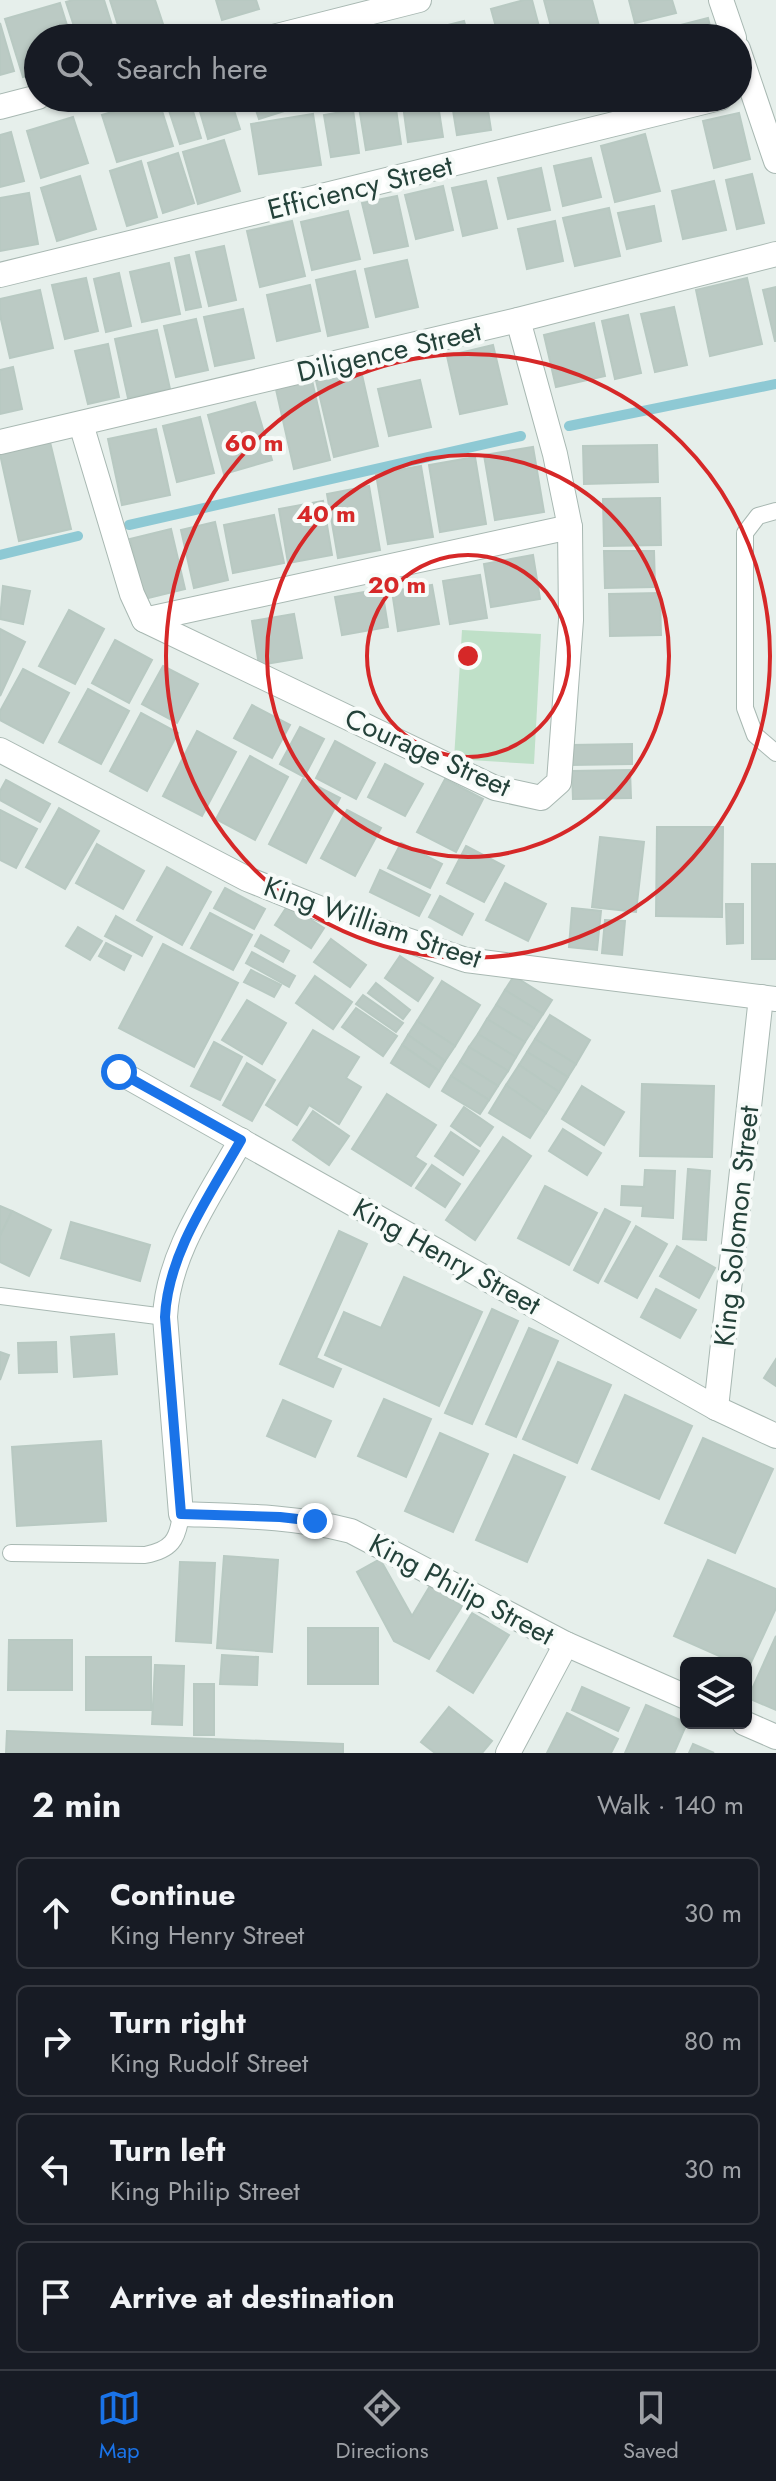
<!DOCTYPE html>
<html lang="en">
<head>
<meta charset="utf-8">
<style>
	:root { --surface:#171b24; --page:#20242c; --text:#f1f3f6; --muted:#9ea1a6; --line:#363941; --accent:#1a73e8 }
	body { margin:0; font-family:Jost,sans-serif; background:var(--page); color:var(--text) }
	.controls { position:absolute; right:24px; bottom:24px; display:grid; overflow:hidden; border-radius:12px; box-shadow:0 2px 6px #0004 }
	.controls button { width:72px; height:72px; display:grid; place-items:center; padding:0; border:0; border-bottom:2px solid var(--line); background:var(--surface); color:var(--text); font:40px sans-serif }
	.stop { position:absolute; width:24px; height:24px; margin:-18px; border:6px solid #1a73e8; border-radius:50%; background:#fff }
	.stop.end { background:#1a73e8; border-color:#fff; box-shadow:0 2px 8px #0008 }
	.list { margin:0; padding:0; list-style:none }
	h2 { display:flex; justify-content:space-between; align-items:center; height:104px; margin:0; padding:0 32px; font-size:34px }
	h2 small { font-size:26px; font-weight:400; color:var(--muted) }
	.list li { display:grid; grid-template-columns:52px 1fr auto; gap:24px; align-items:center; box-sizing:border-box; height:112px; margin:0 16px 16px; padding:0 16px; border:2px solid var(--line); border-radius:12px }
	.list b { display:block; font-size:30px; white-space:nowrap }
	.list p { margin:0; font-size:26px; white-space:nowrap; color:var(--muted) }
	.list em { font-size:26px; font-style:normal; color:var(--muted) }
	.icon { flex:none; width:44px; height:44px; fill:none; stroke:currentColor; stroke-width:2; stroke-linecap:round; stroke-linejoin:round }
	.map { position:relative; flex:none; width:776px; height:1753px; overflow:hidden }
	.search { position:absolute; background:var(--surface); box-shadow:0 2px 6px #0004; left:24px; right:24px; top:24px; height:88px; display:flex; align-items:center; gap:20px; box-sizing:border-box; padding:0 28px; border-radius:44px; color:var(--muted); font-size:30px }
	.sheet { height:616px; background:var(--surface) }
	nav { display:flex; justify-content:space-around; align-items:center; box-sizing:border-box; height:112px; border-top:2px solid var(--line); background:var(--surface); font-size:22px; color:var(--muted) }
	nav a { display:grid; justify-items:center; gap:4px }
	nav .on { color:var(--accent) }
	.map>svg:first-child { display:block }
	.green { fill:#bfe0c8 }
	.lines { fill:none; stroke-linecap:round; stroke-linejoin:round }
	.stream { stroke:#8ec9d4; stroke-width:10 }
	.building { fill:#bbcac4; stroke:#b8c9c2; stroke-width:2 }
	.lane-casing { stroke:#a8b8b2; stroke-width:18 }
	.street-casing { stroke:#a8b8b2; stroke-width:26 }
	.lane { stroke:#fff; stroke-width:16 }
	.street { stroke:#fff; stroke-width:24 }
	.route { stroke:#1a73e8; stroke-width:10 }
	.ring { fill:none; stroke:#d62828; stroke-width:4 }
	.labels { text-anchor:middle; stroke-width:8; stroke-linejoin:round; paint-order:stroke }
	.street-label { font-size:28px; fill:#24423a; stroke:#f7fbf9 }
	.centre { fill:#d62828; stroke:#f7fbf9; stroke-width:4 }
	.ring-label { font-size:24px; text-anchor:middle; font-weight:bold; fill:#d62828; stroke:#f7fbf9; stroke-width:8; stroke-linejoin:round; paint-order:stroke }
</style>
</head>
<body>
<div class="map">
<svg width="776" height="1753" viewBox="0 0 776 1753">
	<rect width="100%" height="100%" fill="#e6efeb"/>
	<path class="green" d="M462 630 541 634 534 764 454 759Z"/>
	<g class="lines">
		<g class="stream">
			<path d="M569 426 776 384"/>
			<path d="M129 525 521 436"/>
			<path d="M0 555 78 536"/>
		</g>
	</g>
	<g class="building">
		<path d="M73 0H104L116 38H78L66 2Z"/>
		<path d="M110 0H155L167 36 122 38Z"/>
		<path d="M216 0H256L259 9 222 20Z"/>
		<path d="M524 0H532L542 38H499L491 9Z"/>
		<path d="M544 0H592L599 26 554 38Z"/>
		<path d="M629 0H672L676 13 635 23Z"/>
		<path d="M60 3 71 38H38V73L23 77 5 19Z"/>
		<path d="M708 18 713 38H676L673 27Z"/>
		<path d="M464 21 469 38H438L436 28Z"/>
		<path d="M0 23 14 71 0 75Z"/>
		<path d="M425 31 427 38H397Z"/>
		<path d="M158 98 173 146 117 162 102 115Z"/>
		<path d="M165 98H189L201 138 180 144Z"/>
		<path d="M196 98H230L240 129 208 139Z"/>
		<path d="M252 98H297L300 106 259 119Z"/>
		<path d="M402 98H437L443 137 408 142Z"/>
		<path d="M451 98H486L491 130 457 135Z"/>
		<path d="M557 98H592V99L559 107Z"/>
		<path d="M395 102 401 144 366 150 359 107Z"/>
		<path d="M353 110 359 153 331 157 324 115Z"/>
		<path d="M739 113 750 159 714 168 703 121Z"/>
		<path d="M313 114 321 165 259 174 251 124Z"/>
		<path d="M73 117 88 163 41 178 27 131Z"/>
		<path d="M11 132 24 181 0 187V135Z"/>
		<path d="M645 134 660 191 615 202 601 146Z"/>
		<path d="M224 140 240 191 198 204 183 152Z"/>
		<path d="M178 153 194 203 163 213 148 163Z"/>
		<path d="M591 158 601 197 563 206 554 166Z"/>
		<path d="M141 161 157 217 127 226 110 171Z"/>
		<path d="M541 168 550 210 508 219 498 178Z"/>
		<path d="M752 174 764 223 737 229 726 180Z"/>
		<path d="M80 176 96 229 57 241 41 188Z"/>
		<path d="M486 181 497 228 463 236 452 188Z"/>
		<path d="M714 181 726 230 683 239 672 191Z"/>
		<path d="M443 186 453 230 416 239 405 195Z"/>
		<path d="M29 193 38 244 0 251V198Z"/>
		<path d="M397 196 408 246 374 253 362 203Z"/>
		<path d="M654 206 661 241 627 249 618 213Z"/>
		<path d="M609 208 620 256 575 266 563 218Z"/>
		<path d="M348 211 360 259 312 270 301 222Z"/>
		<path d="M292 221 305 276 260 287 247 231Z"/>
		<path d="M555 221 563 261 527 269 518 229Z"/>
		<path d="M224 246 236 300 209 306 196 252Z"/>
		<path d="M189 255 201 307 186 310 175 258Z"/>
		<path d="M407 260 418 307 376 317 365 269Z"/>
		<path d="M169 263 180 314 142 322 130 272Z"/>
		<path d="M355 271 368 327 328 336 316 280Z"/>
		<path d="M119 273 131 326 106 332 94 279Z"/>
		<path d="M86 278 98 331 65 339 52 285Z"/>
		<path d="M747 278 762 344 710 356 696 290Z"/>
		<path d="M310 285 320 331 277 341 267 295Z"/>
		<path d="M776 287V341H775L763 290Z"/>
		<path d="M40 290 53 348 10 358 0 315V299Z"/>
		<path d="M674 307 687 365 655 372 641 314Z"/>
		<path d="M243 309 254 358 215 366 204 317Z"/>
		<path d="M628 315 641 373 615 379 602 321Z"/>
		<path d="M196 319 208 370 176 377 164 326Z"/>
		<path d="M594 323 605 376 556 387 544 335Z"/>
		<path d="M157 330 170 389 128 398 115 339Z"/>
		<path d="M108 344 119 397 88 404 75 351Z"/>
		<path d="M493 345 507 404 460 414 447 356Z"/>
		<path d="M360 366 378 446 334 457 315 376Z"/>
		<path d="M13 367 22 409 0 414V370Z"/>
		<path d="M311 376 330 460 294 469 275 385Z"/>
		<path d="M420 380 431 427 389 436 378 389Z"/>
		<path d="M255 402 272 460 224 474 208 415Z"/>
		<path d="M200 417 214 473 177 482 163 426Z"/>
		<path d="M156 429 170 495 122 505 108 439Z"/>
		<path d="M50 442 71 529 19 541 0 454Z"/>
		<path d="M657 445 658 482 584 484 583 446Z"/>
		<path d="M533 447 544 512 495 520 484 455Z"/>
		<path d="M475 457 486 524 440 532 429 465Z"/>
		<path d="M421 466 433 537 388 544 376 474Z"/>
		<path d="M369 486 380 550 338 558 327 494Z"/>
		<path d="M660 498 661 545 604 546 603 499Z"/>
		<path d="M323 501 332 555 288 563 279 509Z"/>
		<path d="M274 515 284 563 233 573 224 525Z"/>
		<path d="M215 522 228 580 194 588 181 530Z"/>
		<path d="M171 529 185 589 144 599 130 539Z"/>
		<path d="M604 551H654L655 587 605 588Z"/>
		<path d="M533 555 540 599 491 607 484 564Z"/>
		<path d="M480 575 487 618 450 624 443 581Z"/>
		<path d="M432 585 439 624 398 631 392 591Z"/>
		<path d="M3 586 30 591 23 624 0 619Z"/>
		<path d="M382 589 388 627 342 635 335 597Z"/>
		<path d="M660 593 661 635 610 636 609 594Z"/>
		<path d="M69 610 104 629 75 684 39 666Z"/>
		<path d="M294 614 302 658 259 665 252 621Z"/>
		<path d="M0 629 25 642 0 696Z"/>
		<path d="M115 640 152 660 129 703 92 683Z"/>
		<path d="M163 666 198 684 177 723 142 704Z"/>
		<path d="M23 669 69 693 43 743 0 720V711Z"/>
		<path d="M88 689 129 711 101 764 59 742Z"/>
		<path d="M252 705 290 725 272 758 234 738Z"/>
		<path d="M141 713 178 733 147 791 110 771Z"/>
		<path d="M300 727 324 739 304 777 280 764Z"/>
		<path d="M197 731 236 752 202 816 163 796Z"/>
		<path d="M335 741 375 763 356 799 316 778Z"/>
		<path d="M632 744V764L571 765V745Z"/>
		<path d="M250 756 288 777 255 840 216 819Z"/>
		<path d="M385 764 423 784 405 816 368 797Z"/>
		<path d="M630 770 631 798 573 799 572 771Z"/>
		<path d="M303 779 340 798 306 863 269 844Z"/>
		<path d="M445 779 483 799 456 852 417 832Z"/>
		<path d="M6 780 50 804 40 822 0 800V791Z"/>
		<path d="M59 808 99 831 65 889 26 867Z"/>
		<path d="M0 810 37 829 16 868 0 860Z"/>
		<path d="M347 810 381 828 355 876 321 858Z"/>
		<path d="M657 827H723L722 917 656 916Z"/>
		<path d="M600 837 644 842 636 912 592 907Z"/>
		<path d="M401 843 442 864 430 888 388 868Z"/>
		<path d="M97 844 144 871 123 909 76 883Z"/>
		<path d="M466 846 504 866 484 902 447 883Z"/>
		<rect x="752" y="864" width="24" height="95"/>
		<path d="M167 867 211 892 182 945 137 920Z"/>
		<path d="M380 870 430 895 419 916 370 892Z"/>
		<path d="M505 883 546 904 528 941 486 920Z"/>
		<path d="M225 888 265 909 254 929 214 908Z"/>
		<path d="M440 896 473 914 462 935 429 917Z"/>
		<path d="M726 904H743V943L727 944Z"/>
		<path d="M288 905 324 928 311 948 275 925Z"/>
		<path d="M572 908 601 911 597 950 569 947Z"/>
		<path d="M210 913 252 935 233 970 191 948Z"/>
		<path d="M116 916 152 937 142 956 105 936Z"/>
		<path d="M605 920 625 921 622 955 602 953Z"/>
		<path d="M78 927 102 941 90 960 66 946Z"/>
		<path d="M261 935 289 951 283 962 255 946Z"/>
		<path d="M331 939 366 965 350 987 314 962Z"/>
		<path d="M106 943 131 956 124 970 99 956Z"/>
		<path d="M163 944 238 983 194 1067 119 1028Z"/>
		<path d="M252 952 295 976 289 987 246 963Z"/>
		<path d="M400 956 433 978 418 1001 385 978Z"/>
		<path d="M251 970 281 985 274 997 244 982Z"/>
		<path d="M315 976 352 1002 333 1029 296 1003Z"/>
		<path d="M514 976 552 1000 543 1014 505 990Z"/>
		<path d="M442 981 480 1005 455 1046 417 1021Z"/>
		<path d="M376 983 410 1010 403 1019 368 993Z"/>
		<path d="M505 990 543 1014 534 1028 496 1005Z"/>
		<path d="M363 995 403 1023 396 1032 356 1004Z"/>
		<path d="M247 1000 286 1023 262 1064 222 1040Z"/>
		<path d="M496 1005 534 1028 525 1042 487 1019Z"/>
		<path d="M356 1008 397 1036 383 1056 342 1027Z"/>
		<path d="M550 1015 590 1040 576 1064 535 1039Z"/>
		<path d="M487 1019 525 1042 516 1057 478 1034Z"/>
		<path d="M417 1021 455 1046 445 1061 408 1035Z"/>
		<path d="M313 1030 359 1057 346 1078 361 1087 339 1124 309 1105 297 1125 266 1105Z"/>
		<path d="M478 1034 516 1057 508 1071 469 1047Z"/>
		<path d="M408 1035 445 1061 439 1071 402 1045Z"/>
		<path d="M535 1039 576 1064 568 1077 527 1052Z"/>
		<path d="M214 1042 242 1057 220 1100 191 1086Z"/>
		<path d="M402 1045 439 1071 429 1087 391 1063Z"/>
		<path d="M469 1047 508 1071 498 1086 460 1062Z"/>
		<path d="M527 1052 568 1077 559 1092 519 1065Z"/>
		<path d="M460 1062 498 1086 489 1100 451 1076Z"/>
		<path d="M247 1063 275 1080 252 1121 223 1105Z"/>
		<path d="M519 1065 559 1092 546 1113 506 1085Z"/>
		<path d="M451 1076 489 1100 480 1114 442 1091Z"/>
		<path d="M642 1084 714 1086 712 1157 640 1156Z"/>
		<path d="M506 1085 546 1113 530 1138 489 1113Z"/>
		<path d="M582 1086 624 1112 604 1145 562 1119Z"/>
		<path d="M387 1094 436 1125 415 1157 426 1164 411 1186 352 1149Z"/>
		<path d="M464 1107 493 1127 480 1146 451 1126Z"/>
		<path d="M313 1111 349 1136 329 1165 293 1140Z"/>
		<path d="M563 1129 601 1153 587 1175 549 1151Z"/>
		<path d="M451 1132 479 1151 463 1175 435 1156Z"/>
		<path d="M503 1137 531 1156 475 1240 446 1220Z"/>
		<path d="M432 1165 460 1184 445 1207 416 1188Z"/>
		<path d="M688 1169 710 1171 706 1240 683 1239Z"/>
		<path d="M645 1170 675 1171 673 1218 642 1216 643 1206 621 1205 622 1186 644 1187Z"/>
		<path d="M545 1186 597 1213 569 1265 518 1238Z"/>
		<path d="M0 1206 12 1211 0 1236Z"/>
		<path d="M605 1209 630 1222 598 1283 574 1270Z"/>
		<path d="M12 1211 51 1230 29 1276 0 1262V1236Z"/>
		<path d="M71 1222 150 1245 140 1281 61 1258Z"/>
		<path d="M636 1226 667 1244 637 1298 605 1281Z"/>
		<path d="M339 1231 367 1244 316 1358 341 1369 333 1387 280 1364Z"/>
		<path d="M677 1246 715 1268 699 1298 660 1276Z"/>
		<path d="M404 1277 482 1312 439 1406 325 1355 344 1312 381 1328Z"/>
		<path d="M656 1289 696 1310 680 1338 641 1317Z"/>
		<path d="M492 1309 518 1321 472 1424 445 1413Z"/>
		<path d="M529 1328 558 1341 516 1437 486 1424Z"/>
		<path d="M114 1334 117 1374 74 1377 71 1337Z"/>
		<path d="M56 1342 57 1372 19 1373 18 1343Z"/>
		<path d="M0 1352 9 1355 0 1380Z"/>
		<path d="M776 1359V1386L764 1378Z"/>
		<path d="M558 1362 611 1385 577 1463 523 1439Z"/>
		<path d="M625 1395 692 1426 659 1499 592 1469Z"/>
		<path d="M384 1399 431 1419 406 1477 358 1456Z"/>
		<path d="M283 1400 331 1421 315 1457 267 1436Z"/>
		<path d="M440 1433 488 1454 453 1532 405 1511Z"/>
		<path d="M703 1438 773 1469 735 1553 665 1523Z"/>
		<path d="M101 1441 106 1521 17 1526 12 1447Z"/>
		<path d="M514 1455 565 1477 527 1562 476 1540Z"/>
		<path d="M224 1556 278 1560 272 1652 217 1648Z"/>
		<path d="M380 1559 412 1616 430 1586 462 1606 429 1659 394 1641 357 1572Z"/>
		<path d="M708 1560 776 1589V1608L748 1669 746 1663H735L674 1636Z"/>
		<path d="M180 1562 215 1563 211 1643 176 1641Z"/>
		<path d="M472 1613 509 1635 473 1693 437 1671Z"/>
		<rect x="308" y="1628" width="70" height="56"/>
		<path d="M776 1636V1710L748 1698Z"/>
		<path d="M9 1640H72V1690H8Z"/>
		<path d="M222 1655 258 1657 257 1685 220 1684Z"/>
		<rect x="86" y="1657" width="65" height="53"/>
		<path d="M155 1665 184 1666 182 1725 152 1724Z"/>
		<rect x="194" y="1684" width="20" height="51"/>
		<path d="M582 1687 629 1708 618 1731 572 1710Z"/>
		<path d="M646 1705 687 1723 674 1753H625Z"/>
		<path d="M449 1707 492 1741 482 1753H435L421 1742Z"/>
		<path d="M567 1713 618 1739 611 1753H547Z"/>
		<path d="M7 1731 343 1744V1753H6Z"/>
		<path d="M693 1744 714 1753H689Z"/>
	</g>
	<g class="lines">
		<g class="lane-casing">
			<g id="lane">
				<path d="M776 511 758 516 745 533V708L755 735 776 753"/>
				<path d="M0 1296 165 1317"/>
				<path d="M11 1553 145 1555C171 1550 178 1540 181 1514"/>
			</g>
		</g>
		<g class="street-casing">
			<g id="street">
				<path d="M721 0 734 38"/>
				<path d="M269 38 419 0"/>
				<path d="M738 49 776 161"/>
				<path d="M0 107 38 97"/>
				<path d="M0 275 720 98"/>
				<path d="M81 424 132 594 144 620 495 788 541 798 559 782 571 620 570 527 555 454 518 320"/>
				<path d="M0 442 518 320 776 254"/>
				<path d="M144 620 570 527"/>
				<path d="M0 750 247 879 351 921 466 960 776 999"/>
				<path d="M119 1072 716 1408 776 1436"/>
				<path d="M241 1140C210 1196 168 1253 165 1317L181 1514C239 1516 294 1516 351 1531L566 1644 686 1697"/>
				<path d="M716 1408 761 997"/>
				<path d="M744 1723 776 1737"/>
				<path d="M508 1753 566 1644"/>
			</g>
		</g>
		<use href="#lane" class="lane"/>
		<use href="#street" class="street"/>
	</g>
	<g class="lines">
		<path class="route" d="M119 1072 241 1140C210 1195 168 1253 165 1317L181 1514 280 1517 315 1521"/>
	</g>
	<g class="ring">
		<circle cx="468" cy="656" r="101"/>
		<circle cx="468" cy="656" r="201"/>
		<circle cx="468" cy="656" r="302"/>
	</g>
	<g class="labels">
		<g class="street-label">
			<text transform="translate(360 187) rotate(-14)" y="10">Efficiency Street</text>
			<text transform="translate(389 351) rotate(-13)" y="10">Diligence Street</text>
			<text transform="translate(428 752) rotate(24)" y="10">Courage Street</text>
			<text transform="translate(373 922) rotate(19)" y="10">King William Street</text>
			<text transform="translate(736 1226) rotate(-84)" y="10">King Solomon Street</text>
			<text transform="translate(447 1256) rotate(29)" y="10">King Henry Street</text>
			<text transform="translate(462 1589) rotate(28)" y="10">King Philip Street</text>
		</g>
	</g>
	<circle cx="468" cy="656" r="12" class="centre"/>
	<g class="ring-label">
		<text x="254" y="451">60 m</text>
		<text x="326" y="522">40 m</text>
		<text x="397" y="593">20 m</text>
	</g>
</svg>
<div class="controls">
<button><svg class="icon" aria-label="layers" viewBox="0 0 24 24"><path d="M12 4l9 5-9 5-9-5zM3 14l9 5 9-5"/></svg></button>
</div>
<div class="stop" style="left:119px;top:1072px"></div>
<div class="stop end" style="left:315px;top:1521px"></div>
<div class="search"><svg class="icon" aria-label="search" viewBox="0 0 24 24"><circle cx="10" cy="10" r="6"/><path d="M15 15l6 6"/></svg>Search here</div>
</div>
<section class="sheet">
<h2>2 min<small>Walk · 140 m</small></h2>
<ul class="list">
<li><svg class="icon" aria-label="ahead" viewBox="0 0 24 24"><path d="M12 20V5M6 11l6-6 6 6"/></svg><div><b>Continue</b><p>King Henry Street</p></div><em>30 m</em></li>
<li><svg class="icon" aria-label="right" viewBox="0 0 24 24"><path d="M7 20v-9h11M14 6l5 5-5 5"/></svg><div><b>Turn right</b><p>King Rudolf Street</p></div><em>80 m</em></li>
<li><svg class="icon" aria-label="left" viewBox="0 0 24 24"><path d="M17 20v-9H6M10 6l-5 5 5 5"/></svg><div><b>Turn left</b><p>King Philip Street</p></div><em>30 m</em></li>
<li><svg class="icon" aria-label="arrive" viewBox="0 0 24 24"><path d="M6 21V4h12l-3 4 3 4H6"/></svg><div><b>Arrive at destination</b></div></li>
</ul>
</section>
<nav>
<a class="on"><svg class="icon" aria-label="map" viewBox="0 0 24 24"><path d="M3 6l6-2 6 2 6-2v14l-6 2-6-2-6 2zM9 4v14M15 6v14"/></svg>Map</a>
<a><svg class="icon" aria-label="directions" viewBox="0 0 24 24"><path d="M12 3l9 9-9 9-9-9zM9 14v-3h6M13 9l2 2-2 2"/></svg>Directions</a>
<a><svg class="icon" aria-label="saved" viewBox="0 0 24 24"><path d="M7 4h10v16l-5-4-5 4z"/></svg>Saved</a>
</nav>
</body>
</html>
